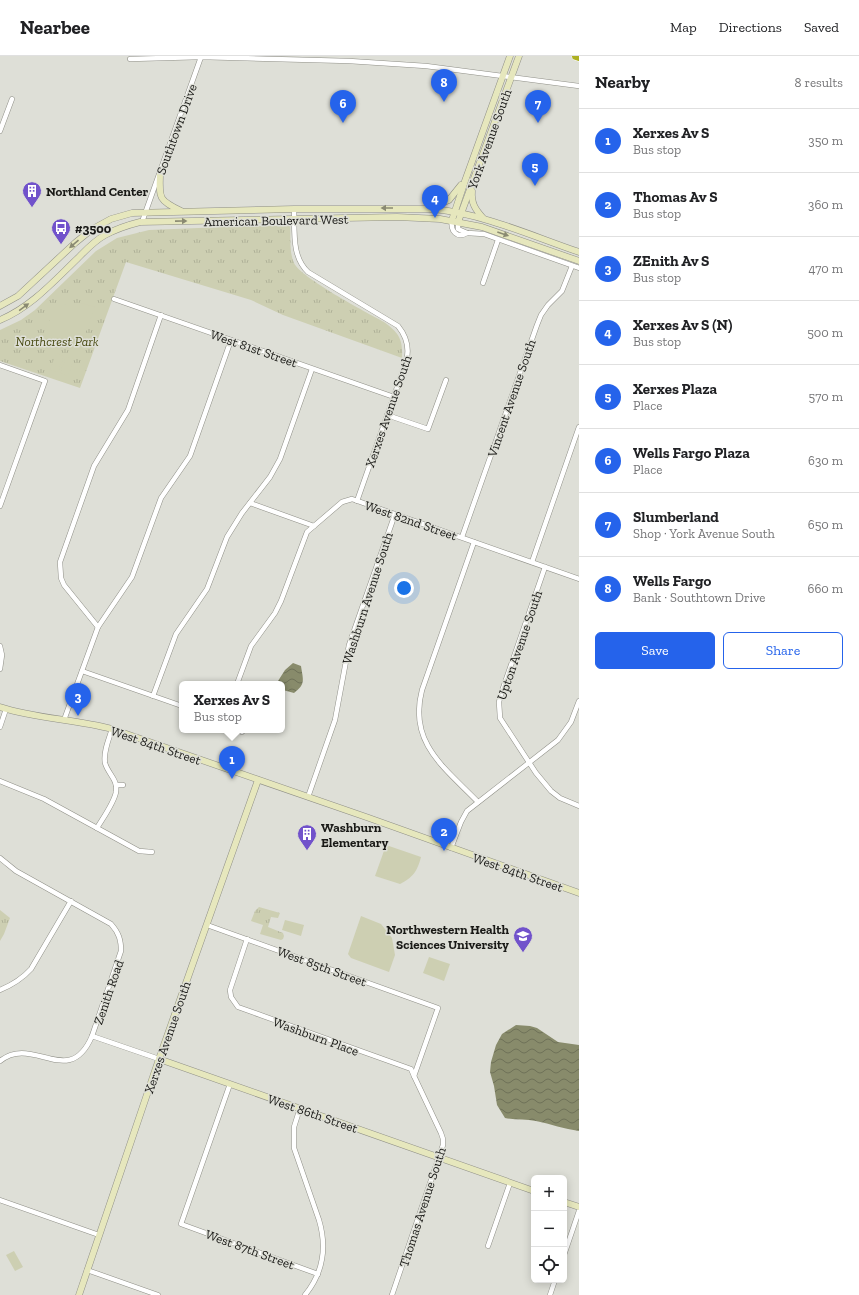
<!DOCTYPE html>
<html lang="en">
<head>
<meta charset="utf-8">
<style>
	:root { --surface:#fff; --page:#f2f2f2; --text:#202124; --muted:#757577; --line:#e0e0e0; --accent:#2563eb }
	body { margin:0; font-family:"Zilla Slab",serif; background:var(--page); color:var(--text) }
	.controls { position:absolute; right:12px; bottom:12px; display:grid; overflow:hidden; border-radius:6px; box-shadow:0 2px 10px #0003 }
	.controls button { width:36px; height:36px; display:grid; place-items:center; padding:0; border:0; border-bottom:1px solid var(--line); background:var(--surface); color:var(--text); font:20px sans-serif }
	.you { position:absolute; left:404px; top:532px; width:14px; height:14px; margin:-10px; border:3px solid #fff; border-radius:50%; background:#1a73e8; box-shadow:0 0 0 6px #1a73e833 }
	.badge { display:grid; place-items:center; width:26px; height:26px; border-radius:50%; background:var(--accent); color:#fff; font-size:13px; font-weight:700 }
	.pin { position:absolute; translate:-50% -33px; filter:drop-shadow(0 1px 2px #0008) }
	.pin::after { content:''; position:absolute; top:21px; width:14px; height:12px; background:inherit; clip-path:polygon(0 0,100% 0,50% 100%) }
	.popup { position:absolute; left:179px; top:625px; width:106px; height:52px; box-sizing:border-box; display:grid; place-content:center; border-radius:6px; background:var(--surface); filter:drop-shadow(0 1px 3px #0005); font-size:13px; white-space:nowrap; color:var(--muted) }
	.popup b { font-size:15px; color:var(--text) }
	.popup::after { content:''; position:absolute; left:50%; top:100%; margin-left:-8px; border:8px solid transparent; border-top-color:var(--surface) }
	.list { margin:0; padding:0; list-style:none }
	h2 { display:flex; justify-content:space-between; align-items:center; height:52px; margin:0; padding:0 16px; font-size:17px }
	h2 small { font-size:13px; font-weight:400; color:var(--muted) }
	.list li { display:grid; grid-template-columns:26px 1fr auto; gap:12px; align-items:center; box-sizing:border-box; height:64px; padding:0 16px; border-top:1px solid var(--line) }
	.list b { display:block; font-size:15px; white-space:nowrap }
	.list p { margin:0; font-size:13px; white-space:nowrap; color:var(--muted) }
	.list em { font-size:13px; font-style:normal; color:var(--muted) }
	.actions { display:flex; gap:8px; padding:12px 16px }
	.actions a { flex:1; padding:9px 0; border:1px solid var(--accent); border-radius:6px; text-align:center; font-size:14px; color:var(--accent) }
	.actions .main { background:var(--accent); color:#fff }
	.icon { flex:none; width:22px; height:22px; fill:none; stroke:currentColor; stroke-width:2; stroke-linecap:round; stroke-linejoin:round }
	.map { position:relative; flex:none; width:579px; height:1239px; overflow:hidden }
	header { display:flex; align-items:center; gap:24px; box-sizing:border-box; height:56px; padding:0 20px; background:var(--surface); border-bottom:1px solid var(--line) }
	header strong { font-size:19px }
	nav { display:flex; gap:22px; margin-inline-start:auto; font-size:14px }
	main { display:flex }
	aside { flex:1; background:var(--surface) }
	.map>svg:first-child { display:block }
	.park { fill:url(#park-tufts) }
	.garden { fill:#cdcfb2 }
	.water { fill:url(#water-waves) }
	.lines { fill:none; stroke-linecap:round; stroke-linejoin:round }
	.street-casing { stroke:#8f8f87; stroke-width:5.5 }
	.secondary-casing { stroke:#8f8f87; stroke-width:7 }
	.highway-casing { stroke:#fff; stroke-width:9 }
	.street { stroke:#fff; stroke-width:4.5 }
	.secondary { stroke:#e6e7bd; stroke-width:6 }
	.highway { stroke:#adb022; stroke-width:8 }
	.oneway { fill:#8a8a72 }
	.labels { text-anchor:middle; stroke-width:3; stroke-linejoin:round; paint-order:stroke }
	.street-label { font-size:13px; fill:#191916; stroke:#dedfd7 }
	.poi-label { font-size:13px; font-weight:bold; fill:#191916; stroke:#dedfd7; text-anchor:start }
	.park-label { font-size:13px; font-style:italic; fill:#46480f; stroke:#dedfd7 }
</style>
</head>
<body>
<header>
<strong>Nearbee</strong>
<nav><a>Map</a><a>Directions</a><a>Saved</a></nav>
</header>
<main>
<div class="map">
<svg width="579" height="1239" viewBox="0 0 579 1239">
	<defs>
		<pattern id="park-tufts" width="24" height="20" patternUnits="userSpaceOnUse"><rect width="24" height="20" fill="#cdcfb2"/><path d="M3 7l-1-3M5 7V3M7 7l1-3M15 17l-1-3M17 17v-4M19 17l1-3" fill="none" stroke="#afb198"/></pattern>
		<pattern id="water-waves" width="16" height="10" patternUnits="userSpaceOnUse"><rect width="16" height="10" fill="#888b6b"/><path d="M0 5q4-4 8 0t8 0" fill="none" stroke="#6e7157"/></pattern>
	</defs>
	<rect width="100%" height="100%" fill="#dedfd7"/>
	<g class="park">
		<path d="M248 170H290C291 181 289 196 294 207 301 222 366 256 384 266 399 277 403 283 402 302L283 259 251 244 126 206 80 332 0 305V274L21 264 35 254 96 195 117 182 149 174Z"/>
		<path d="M259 851 280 857 278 862 271 861 268 871 283 877 284 880 283 883 281 884 260 878 263 869 251 865 255 855Z"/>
		<path d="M0 854 10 862 4 878 0 885Z"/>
	</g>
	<g class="garden">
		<path d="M67 247H81L95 251 80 292 76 294 42 282C48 265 52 257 67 247Z"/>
		<path d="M56 297 64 300 58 316 50 314Z"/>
		<path d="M66 301 74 303 68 320 60 317Z"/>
		<path d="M389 790 421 801C417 816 413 821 400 828L375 820 385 792Z"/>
		<path d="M361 860 381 868 392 882 395 899 389 916 351 902 348 898Z"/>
		<path d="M285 864 304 869 301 880 282 874Z"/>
		<path d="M429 901 450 908 444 925 423 917Z"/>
		<path d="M14 1195 23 1211 15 1215 6 1199Z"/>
	</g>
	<g class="water">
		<path d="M293 607 301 610C303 624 306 628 294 637L283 634 282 628H280L278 625 285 614Z"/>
		<path d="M516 969 530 970 537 972 558 986 579 989V1075C564 1073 551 1068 536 1065 526 1063 515 1064 505 1062L497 1049 494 1030 490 1016 491 1006 496 989 502 978Z"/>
	</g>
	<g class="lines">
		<g class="street-casing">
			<g id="street">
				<path d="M130 3 201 1"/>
				<path d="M0 75 12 43"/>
				<path d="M294 153C295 174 291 200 308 216L398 270C407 281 410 292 406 306L357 445"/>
				<path d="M452 164C450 175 457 183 467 177"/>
				<path d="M142 166 201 1 349 5 426 10 579 30"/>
				<path d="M458 166V173L467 177 484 178 579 212"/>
				<path d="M483 227 498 184"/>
				<path d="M114 243 394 341"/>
				<path d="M0 309 45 325 0 450"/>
				<path d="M387 359 428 373 446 324"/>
				<path d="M250 447 314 470 342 446 352 443 579 523"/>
				<path d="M462 481 537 269 541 259 548 249 562 235 572 210"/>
				<path d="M474 486 422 634C408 687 445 712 478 746"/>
				<path d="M532 506 579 371"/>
				<path d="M545 511 501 638 499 646 500 662 536 717 551 735 560 742 579 750"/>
				<path d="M98 571 64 529 61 522 60 506 94 410 128 354 161 259"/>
				<path d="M0 590 2 599 0 613"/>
				<path d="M82 615 182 650"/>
				<path d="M237 628 251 590 275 557 281 545 307 476 314 470"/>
				<path d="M153 640 176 578 207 533 227 481 242 457 270 421 280 403 312 313"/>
				<path d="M64 664 98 571 132 521 161 442 190 400 231 284"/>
				<path d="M0 671 6 653"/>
				<path d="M241 674 242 676"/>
				<path d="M0 725 44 743 139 795 152 796"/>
				<path d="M116 729H123"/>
				<path d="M308 741 335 664 349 589 395 458"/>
				<path d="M97 772C103 762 114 747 116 736 118 723 108 718 105 707 103 696 109 683 112 673"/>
				<path d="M451 792 461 766 467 755 558 684 571 666 579 645"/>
				<path d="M0 802 16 815 111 868C119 877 121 884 121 895L92 980C69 1034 33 978 0 1005"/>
				<path d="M207 869 438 952 414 1020 441 1077 443 1083V1089L392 1239"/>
				<path d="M247 883 230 934 231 941 238 951 411 1013 414 1020"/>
				<path d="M0 934C12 929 22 923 31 913L71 845"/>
				<path d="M92 980 159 1003"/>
				<path d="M230 1028 181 1168 318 1218"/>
				<path d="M300 1052 294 1071V1092L319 1164C327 1191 323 1217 305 1239"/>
				<path d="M0 1144 99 1179"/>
				<path d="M488 1190 510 1127"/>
				<path d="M564 1199 579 1155"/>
				<path d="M87 1214 158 1239"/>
				<path d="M550 1239 555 1224"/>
			</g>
		</g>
		<g class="secondary-casing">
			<g id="secondary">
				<path d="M160 119C159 143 159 144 181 155"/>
				<path d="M472 135C471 147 475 153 483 162"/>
				<path d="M429 152 449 144 461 129"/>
				<path d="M452 164 465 125 510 0"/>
				<path d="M458 166 519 0"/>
				<path d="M0 250 18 240 75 187 91 174 111 163 132 157 294 153H434C484 158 532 180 579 196"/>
				<path d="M0 264C31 251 53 226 77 203 86 194 94 185 105 179 116 173 128 169 140 166L397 161 440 163 482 171 579 205"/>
				<path d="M0 651C37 663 75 663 112 673L369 762 579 837"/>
				<path d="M159 1003 534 1135"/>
				<path d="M564 1146 579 1151"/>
				<path d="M79 1239 159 1003 258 724"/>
			</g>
		</g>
		<g class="highway-casing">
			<path id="highway" d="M576 0 579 1"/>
		</g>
		<use href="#street" class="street"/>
		<use href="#secondary" class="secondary"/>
		<use href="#highway" class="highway"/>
	</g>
	<defs><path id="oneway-solid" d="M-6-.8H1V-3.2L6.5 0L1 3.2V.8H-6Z"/></defs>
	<g class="oneway">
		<use href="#oneway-solid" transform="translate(387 152) rotate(180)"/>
		<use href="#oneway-solid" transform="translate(181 165) rotate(-1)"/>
		<use href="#oneway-solid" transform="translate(503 178) rotate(19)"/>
		<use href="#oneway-solid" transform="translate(74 188) rotate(139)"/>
		<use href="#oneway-solid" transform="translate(24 251) rotate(-36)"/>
	</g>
	<defs>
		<g id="building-pin" transform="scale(1)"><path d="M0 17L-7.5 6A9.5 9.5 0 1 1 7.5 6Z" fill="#7152cb" stroke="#dedfd7"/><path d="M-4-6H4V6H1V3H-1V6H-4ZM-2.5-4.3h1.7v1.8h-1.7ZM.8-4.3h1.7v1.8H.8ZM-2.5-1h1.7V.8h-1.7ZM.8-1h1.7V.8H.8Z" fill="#fff"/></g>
		<g id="bus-pin" transform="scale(1)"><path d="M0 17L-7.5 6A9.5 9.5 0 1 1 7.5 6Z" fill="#7152cb" stroke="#dedfd7"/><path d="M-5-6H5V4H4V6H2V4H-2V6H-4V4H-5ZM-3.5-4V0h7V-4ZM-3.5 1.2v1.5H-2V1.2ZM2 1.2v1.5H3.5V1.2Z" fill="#fff"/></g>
		<g id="university-pin" transform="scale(1)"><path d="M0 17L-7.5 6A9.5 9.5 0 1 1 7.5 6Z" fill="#7152cb" stroke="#dedfd7"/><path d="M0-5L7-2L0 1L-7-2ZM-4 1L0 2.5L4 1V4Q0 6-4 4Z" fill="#fff"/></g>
	</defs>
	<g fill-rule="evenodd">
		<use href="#building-pin" x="32" y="135"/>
		<use href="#bus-pin" x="61" y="172"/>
		<use href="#building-pin" x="307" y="778"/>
		<use href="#university-pin" x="523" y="880"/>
	</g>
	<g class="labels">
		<g class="street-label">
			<text transform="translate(176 73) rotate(-70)" y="5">Southtown Drive</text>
			<text transform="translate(489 83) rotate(-70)" y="5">York Avenue South</text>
			<text transform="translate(276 164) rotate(-1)" y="5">American Boulevard West</text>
			<text transform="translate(254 292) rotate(19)" y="5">West 81st Street</text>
			<text transform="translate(511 342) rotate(-71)" y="5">Vincent Avenue South</text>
			<text transform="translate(388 355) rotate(-71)" y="5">Xerxes Avenue South</text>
			<text transform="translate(411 464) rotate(19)" y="5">West 82nd Street</text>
			<text transform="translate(367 542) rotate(-72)" y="5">Washburn Avenue South</text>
			<text transform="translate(519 589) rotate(-71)" y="5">Upton Avenue South</text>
			<text transform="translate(156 689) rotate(19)" y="5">West 84th Street</text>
			<text transform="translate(518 816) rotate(19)" y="5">West 84th Street</text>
			<text transform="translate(322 910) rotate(20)" y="5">West 85th Street</text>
			<text transform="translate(108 936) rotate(-71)" y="5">Zenith Road</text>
			<text transform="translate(316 980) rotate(20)" y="5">Washburn Place</text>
			<text transform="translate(167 981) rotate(-71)" y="5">Xerxes Avenue South</text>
			<text transform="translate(313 1057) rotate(19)" y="5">West 86th Street</text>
			<text transform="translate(422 1151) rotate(-72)" y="5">Thomas Avenue South</text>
			<text transform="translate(250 1193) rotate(20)" y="5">West 87th Street</text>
		</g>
		<g class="poi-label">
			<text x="46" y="140">Northland Center</text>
			<text x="75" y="177">#3500</text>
			<text x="321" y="776">Washburn<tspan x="321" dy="15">Elementary</tspan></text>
			<text x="509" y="878" text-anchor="end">Northwestern Health<tspan x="509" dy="15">Sciences University</tspan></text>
		</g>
		<g class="park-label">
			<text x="57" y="290">Northcrest Park</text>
		</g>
	</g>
</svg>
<div class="controls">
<button>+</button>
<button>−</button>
<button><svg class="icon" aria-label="locate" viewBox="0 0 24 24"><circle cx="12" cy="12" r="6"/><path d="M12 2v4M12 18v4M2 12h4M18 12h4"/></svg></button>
</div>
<div class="you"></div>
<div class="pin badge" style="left:232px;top:723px">1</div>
<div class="popup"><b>Xerxes Av S</b>Bus stop</div>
<div class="pin badge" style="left:444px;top:795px">2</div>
<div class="pin badge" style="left:78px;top:660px">3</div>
<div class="pin badge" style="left:435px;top:162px">4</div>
<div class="pin badge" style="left:535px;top:130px">5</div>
<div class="pin badge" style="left:343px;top:67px">6</div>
<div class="pin badge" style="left:538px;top:67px">7</div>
<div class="pin badge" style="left:444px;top:46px">8</div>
</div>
<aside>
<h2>Nearby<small>8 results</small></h2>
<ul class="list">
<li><span class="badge">1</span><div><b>Xerxes Av S</b><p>Bus stop</p></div><em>350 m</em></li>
<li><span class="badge">2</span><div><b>Thomas Av S</b><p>Bus stop</p></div><em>360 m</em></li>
<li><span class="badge">3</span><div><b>ZEnith Av S</b><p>Bus stop</p></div><em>470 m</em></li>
<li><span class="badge">4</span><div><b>Xerxes Av S (N)</b><p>Bus stop</p></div><em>500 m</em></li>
<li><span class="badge">5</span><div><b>Xerxes Plaza</b><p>Place</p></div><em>570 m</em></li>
<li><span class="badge">6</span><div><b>Wells Fargo Plaza</b><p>Place</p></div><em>630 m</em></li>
<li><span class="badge">7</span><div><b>Slumberland</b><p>Shop · York Avenue South</p></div><em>650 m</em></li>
<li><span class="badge">8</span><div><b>Wells Fargo</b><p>Bank · Southtown Drive</p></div><em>660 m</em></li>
</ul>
<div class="actions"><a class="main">Save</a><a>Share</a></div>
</aside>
</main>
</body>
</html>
